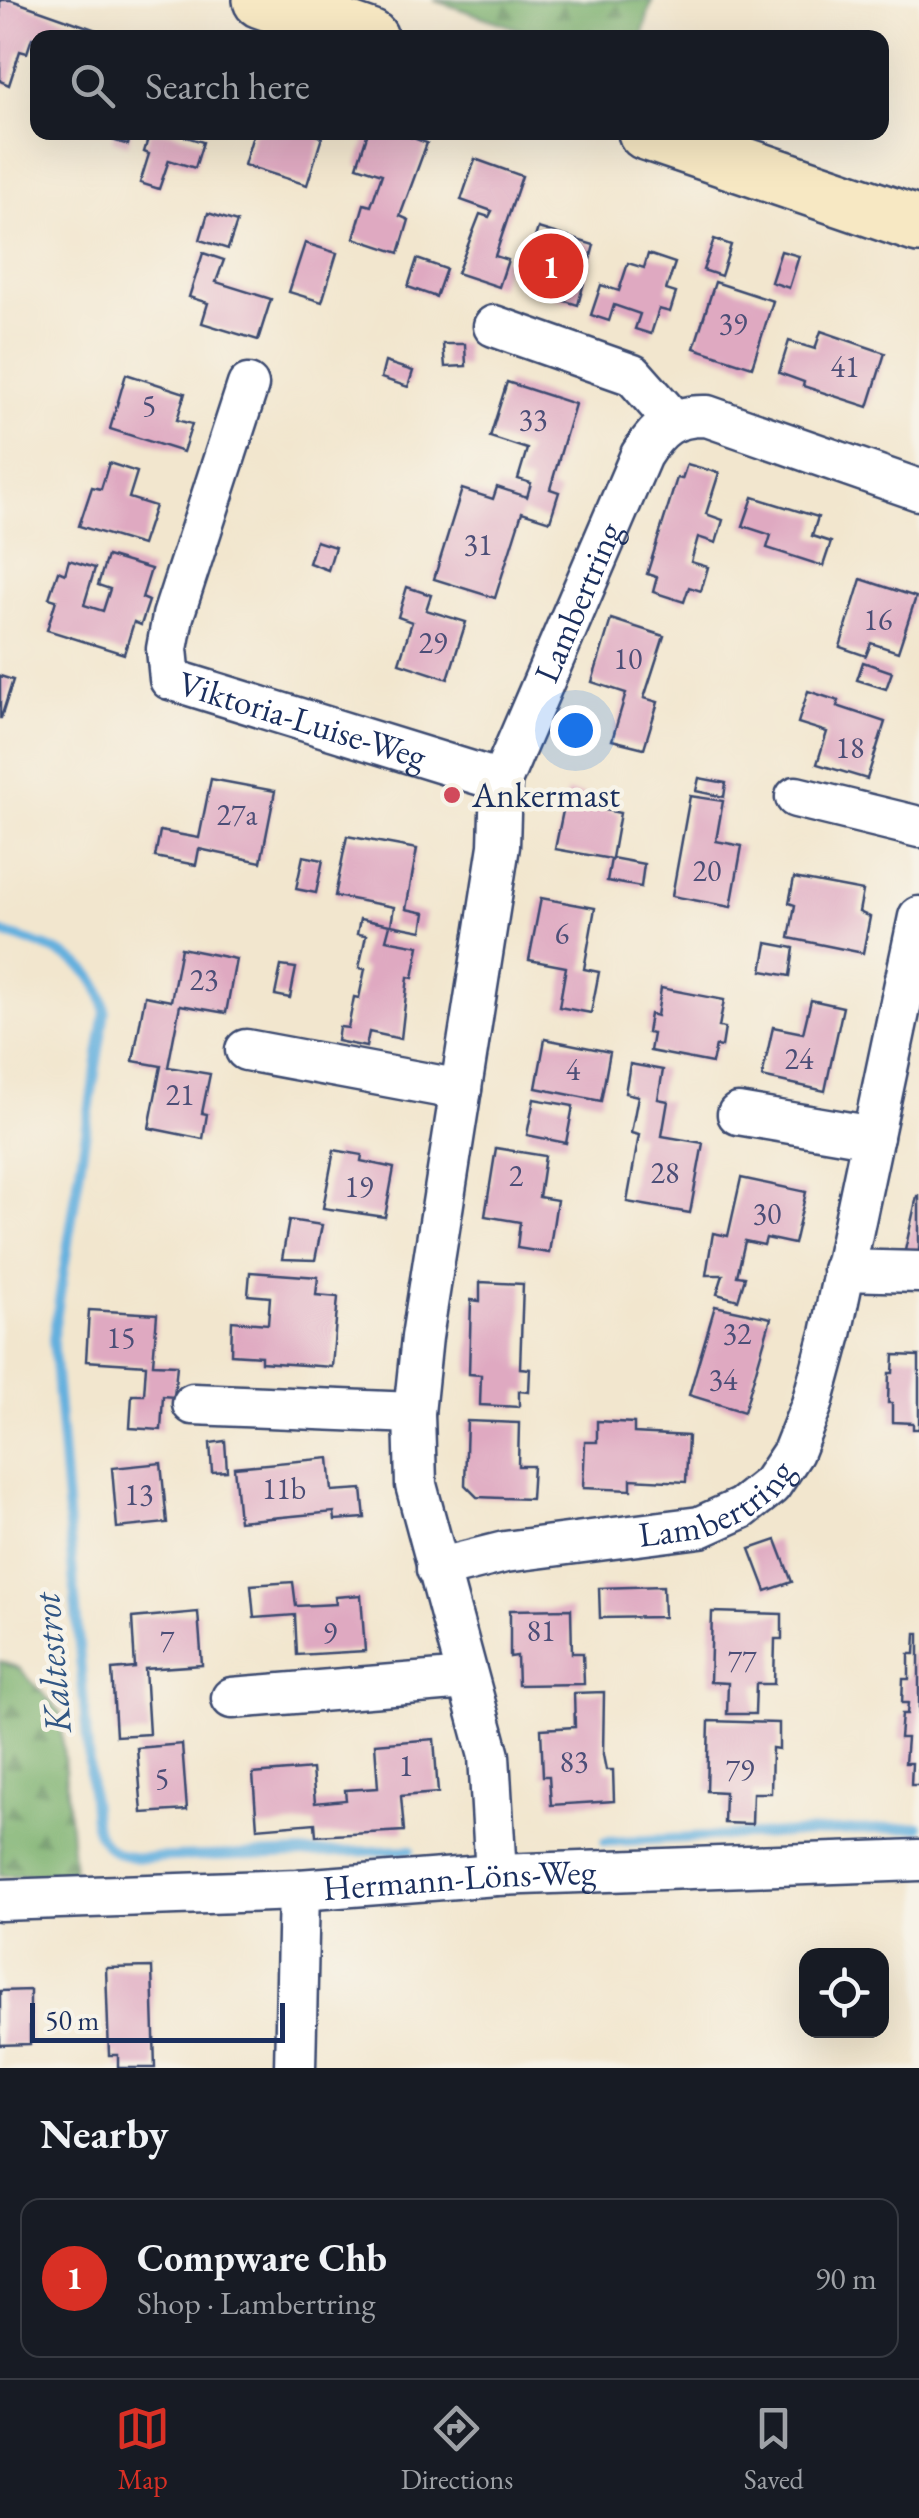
<!DOCTYPE html>
<html lang="en">
<head>
<meta charset="utf-8">
<style>
	:root { --surface:#171b24; --page:#20242c; --text:#f1f3f6; --muted:#9ea1a6; --line:#363941; --accent:#d93025 }
	body { margin:0; font-family:"EB Garamond",serif; background:var(--page); color:var(--text) }
	.controls { position:absolute; right:30px; bottom:30px; display:grid; overflow:hidden; border-radius:20px; box-shadow:0 10px 40px #0002 }
	.controls button { width:90px; height:90px; display:grid; place-items:center; padding:0; border:0; border-bottom:2px solid var(--line); background:var(--surface); color:var(--text); font:50px sans-serif }
	.scale { position:absolute; left:30px; bottom:25px; width:255px; box-sizing:border-box; padding-left:10px; border:5px solid #1b2f5e; border-top:0; font-size:28px; line-height:35px; white-space:nowrap; color:#1b2f5e; -webkit-text-stroke:8px #f7f3e8; paint-order:stroke }
	.you { position:absolute; left:575px; top:730px; width:35px; height:35px; margin:-25px; border:8px solid #fff; border-radius:50%; background:#1a73e8; box-shadow:0 0 0 15px #1a73e833 }
	.badge { display:grid; place-items:center; width:65px; height:65px; border-radius:50%; background:var(--accent); color:#fff; font-size:32px; font-weight:700 }
	.pin { position:absolute; translate:-50% -50%; border:5px solid #fff; box-shadow:0 2px 10px #0006 }
	.list { margin:0; padding:0; list-style:none }
	h2 { display:flex; justify-content:space-between; align-items:center; height:130px; margin:0; padding:0 40px; font-size:42px }
	h2 small { font-size:32px; font-weight:400; color:var(--muted) }
	.list li { display:grid; grid-template-columns:65px 1fr auto; gap:30px; align-items:center; box-sizing:border-box; height:160px; margin:0 20px 20px; padding:0 20px; border:2px solid var(--line); border-radius:20px }
	.list b { display:block; font-size:38px; white-space:nowrap }
	.list p { margin:0; font-size:32px; white-space:nowrap; color:var(--muted) }
	.list em { font-size:32px; font-style:normal; color:var(--muted) }
	.icon { flex:none; width:55px; height:55px; fill:none; stroke:currentColor; stroke-width:2; stroke-linecap:round; stroke-linejoin:round }
	.map { position:relative; flex:none; width:919px; height:2068px; overflow:hidden }
	.search { position:absolute; background:var(--surface); box-shadow:0 10px 40px #0002; left:30px; right:30px; top:30px; height:110px; display:flex; align-items:center; gap:25px; box-sizing:border-box; padding:0 35px; border-radius:20px; color:var(--muted); font-size:38px }
	.sheet { height:310px; background:var(--surface) }
	nav { display:flex; justify-content:space-around; align-items:center; box-sizing:border-box; height:140px; border-top:2px solid var(--line); background:var(--surface); font-size:28px; color:var(--muted) }
	nav a { display:grid; justify-items:center; gap:5px }
	nav .on { color:var(--accent) }
	.map>svg:first-child { display:block }
	.forest { fill:url(#forest-firs); stroke:#4b7066; stroke-width:2.5 }
	.lines { fill:none; stroke-linecap:round; stroke-linejoin:round }
	.stream { stroke:#65b0de; stroke-width:10 }
	.building { fill:#dfa9c1 }
	.minor-casing { stroke:#3b4a6f; stroke-width:45 }
	.secondary-casing { stroke:#3b4a6f; stroke-width:60 }
	.minor { stroke:#fff; stroke-width:40 }
	.secondary { stroke:#f7e8c3; stroke-width:55 }
	.poi-dot { fill:#d1495b; stroke:#f7f3e8; stroke-width:4 }
	.labels { text-anchor:middle; stroke-width:9; stroke-linejoin:round; paint-order:stroke }
	.number-label { font-size:30px; fill:#4c4e77 }
	.street-label { font-size:35px; fill:#1b2f5e; stroke:#f7f3e8 }
	.poi-label { font-size:35px; fill:#1b2f5e; stroke:#f7f3e8; text-anchor:start }
	.water-label { font-size:38px; font-style:italic; fill:#315684; stroke:#f7f3e8 }
</style>
</head>
<body>
<div class="map">
<svg width="919" height="2068" viewBox="0 0 919 2068">
	<defs>
		<pattern id="forest-firs" width="22" height="20" patternUnits="userSpaceOnUse" patternTransform="scale(2.5)"><rect width="22" height="20" fill="#7bb16e"/><path d="M5 1l3.5 6h-7zM16 11l3.5 6h-7z" fill="#64905e"/></pattern>
	</defs>
	<rect width="100%" height="100%" fill="#f7f3e8"/>
	<filter id="ink" filterUnits="userSpaceOnUse"><feTurbulence type="fractalNoise" baseFrequency=".01" numOctaves="2"/><feDisplacementMap in="SourceGraphic" scale="20" xChannelSelector="R" yChannelSelector="G"/><feConvolveMatrix kernelMatrix="1 2 1 2 8 2 1 2 1" color-interpolation-filters="sRGB"/></filter>
	<filter id="wash" filterUnits="userSpaceOnUse"><feTurbulence type="fractalNoise" baseFrequency=".0048" numOctaves="4" result="noise"/><feDisplacementMap in="SourceGraphic" scale="40" xChannelSelector="R" yChannelSelector="G"/><feGaussianBlur stdDeviation="2.25" result="paint"/><feColorMatrix in="noise" values="0 0 0 0 0 0 0 0 0 0 0 0 0 0 0 0 0 1.4 0 .05"/><feComposite in="paint" operator="in"/></filter>
	<g filter="url(#wash)">
		<rect width="100%" height="100%" fill="#f2e6ce"/>
		<g class="forest">
			<path d="M434 0H652L642 37H542Z"/>
			<path d="M0 1661 19 1668 60 1712 74 1874 0 1876Z"/>
		</g>
		<g class="lines">
			<g class="stream">
				<path d="M0 932C44 947 99 956 105 1011L53 1338 94 1822C101 1847 114 1856 140 1858L410 1850"/>
				<path d="M605 1842 919 1827"/>
			</g>
		</g>
		<g id="blocks">
			<g class="building">
				<path d="M0 0H11L119 38H32L27 53 20 51 9 85 0 81Z"/>
				<path d="M114 132H131L128 145 112 140Z"/>
				<path d="M150 132H171L203 142 195 168 169 160 159 189 140 183 149 154 144 152Z"/>
				<path d="M254 132H308L322 137 307 185 244 165Z"/>
				<path d="M368 132H397L427 143 400 216 409 220 399 253 354 238 364 204 371 206 382 174 357 166Z"/>
				<path d="M475 159 522 176 495 256 508 260 499 287 457 273 480 214 489 217 492 211 461 200Z"/>
				<path d="M208 213 237 222 228 249 200 240Z"/>
				<path d="M538 228 594 245 578 305 555 298 559 283 524 272Z"/>
				<path d="M714 239 731 245 721 276 703 270Z"/>
				<path d="M305 243 337 253 322 302 289 292Z"/>
				<path d="M781 251 799 256 789 288 771 282Z"/>
				<path d="M203 253 224 260 216 282 271 299 258 340 202 323 208 303 189 297Z"/>
				<path d="M648 254 675 263 666 290 676 293 670 312 659 309 651 334 635 329 640 314 614 305 609 321 591 315 601 285 619 291 628 263 644 268Z"/>
				<path d="M417 259 446 269 436 297 408 287Z"/>
				<path d="M715 282 773 301 752 367 694 348Z"/>
				<path d="M821 331 885 353 868 407 803 386 804 382 779 373 789 341 815 349Z"/>
				<path d="M443 344H465L466 366 445 367Z"/>
				<path d="M385 362 413 371 408 387 381 378Z"/>
				<path d="M126 374 185 393 177 420 192 424 183 452 110 429Z"/>
				<path d="M507 382 575 404 550 489 559 492 550 521 522 512 495 598 434 579 462 489 493 499 497 487 527 497 531 483 518 479 527 449 490 437Z"/>
				<path d="M109 463 137 472 129 498 155 506 142 545 79 526 92 487 101 489Z"/>
				<path d="M687 464 719 473 706 514 723 520 716 543 698 537 691 562 708 567 701 591 689 587 684 602 653 592 657 577 647 574 677 478 682 479Z"/>
				<path d="M753 497 818 517 812 536 831 542 823 566 767 548 771 535 743 526Z"/>
				<path d="M316 541 335 547 328 570 309 563Z"/>
				<path d="M107 556 151 569 142 598 149 601 141 625 134 622 124 654 47 630 56 600 49 598 58 571 65 574 69 560 95 568 84 605 103 611 110 589 98 585Z"/>
				<path d="M861 579 916 597 898 652 871 643 866 656 840 647Z"/>
				<path d="M407 587 431 595 426 610 466 622 448 679 399 663 412 622 398 617Z"/>
				<path d="M611 619 664 636 644 698 658 702 644 748 612 740 626 693 592 682Z"/>
				<path d="M863 662 892 672 886 689 857 680Z"/>
				<path d="M0 676 13 680 1 718H0Z"/>
				<path d="M808 691 839 701 837 706 885 722 867 779 817 764 827 732 798 723Z"/>
				<path d="M699 778 726 783 724 797 696 791Z"/>
				<path d="M211 779 275 791 261 862 199 849 196 865 155 857 160 831 199 838Z"/>
				<path d="M567 792 598 797 596 808 620 813 612 858 644 864 641 887 607 881 611 859 555 849Z"/>
				<path d="M690 796 723 801 716 841 742 846 731 907 672 896Z"/>
				<path d="M347 836 417 849 406 909 425 913 422 931 391 925 394 907 335 896Z"/>
				<path d="M303 856 323 860 316 893 296 889Z"/>
				<path d="M794 878 863 891 859 912 870 917 863 953 789 938 795 905 789 903Z"/>
				<path d="M541 898 595 908 584 969 599 972 591 1013 559 1007 566 967 529 960Z"/>
				<path d="M360 919 390 925 386 940 419 946 413 978 408 977 401 1039 369 1032 366 1047 337 1041 339 1027 348 1028 354 997 359 998 365 969 359 968 366 935 357 934Z"/>
				<path d="M767 943 794 948 790 976 762 971Z"/>
				<path d="M181 948 236 959 226 1013 180 1005 168 1067 210 1074 202 1113 207 1114 203 1139 149 1128 161 1066 133 1061 145 996 171 1001Z"/>
				<path d="M281 966 296 968 290 998 275 995Z"/>
				<path d="M661 988 724 1000 719 1027 725 1028 722 1047 716 1046 712 1063 650 1051 653 1034 647 1033 650 1014 657 1016Z"/>
				<path d="M811 1000 843 1007 825 1091 762 1077 773 1027 803 1033Z"/>
				<path d="M545 1039 610 1052 601 1101 536 1088Z"/>
				<path d="M630 1064 663 1070 658 1099 668 1101 662 1136 703 1143 690 1213 627 1202 639 1135 631 1133 638 1096 625 1093Z"/>
				<path d="M534 1099 573 1106 566 1143 527 1135Z"/>
				<path d="M496 1148 545 1156 539 1197 557 1200 549 1253 517 1248 520 1222 485 1216Z"/>
				<path d="M334 1150 362 1155 361 1161 394 1168 385 1217 323 1208Z"/>
				<path d="M741 1178 806 1192 794 1244 766 1238 764 1245 745 1241 737 1276 745 1277 738 1300 717 1294 723 1275H706L713 1233 728 1236Z"/>
				<path d="M917 1196H919V1258L904 1255Z"/>
				<path d="M289 1220 322 1225 315 1260 282 1259Z"/>
				<path d="M250 1272 318 1277 316 1295 338 1297 332 1367 261 1362V1356L231 1354 232 1321 268 1324 270 1297 248 1295Z"/>
				<path d="M480 1282 523 1284 520 1368 530 1369 529 1392 519 1391V1407L480 1405 481 1375 469 1374 471 1300 480 1301Z"/>
				<path d="M715 1306 771 1318 744 1412 689 1395Z"/>
				<path d="M89 1310 157 1314 153 1364 177 1365 174 1397 163 1396 161 1430 130 1428 132 1395H144L146 1365 86 1361Z"/>
				<path d="M894 1355 919 1356V1429H913V1423L892 1422V1403H888L889 1373H893Z"/>
				<path d="M467 1421 519 1423 518 1466H533L531 1499 477 1497 465 1485Z"/>
				<path d="M597 1421 634 1423V1433L688 1436 686 1482 631 1479V1490L583 1488 585 1442H597Z"/>
				<path d="M225 1441 227 1471 212 1472 210 1443Z"/>
				<path d="M329 1458 332 1491 362 1489 365 1518 335 1520 334 1512 239 1521 234 1467Z"/>
				<path d="M161 1463 167 1523 117 1528 112 1468Z"/>
				<path d="M776 1540 792 1582 766 1591 750 1549Z"/>
				<path d="M293 1582 296 1606 336 1604 335 1597 361 1595 365 1651 297 1655 295 1615 254 1618 251 1585Z"/>
				<path d="M663 1586 664 1617 600 1618 599 1588Z"/>
				<path d="M571 1609 572 1653H583L584 1684 518 1685 517 1656 510 1657V1610Z"/>
				<path d="M198 1612 202 1665 145 1669 149 1734 116 1736 112 1670 135 1668 132 1618Z"/>
				<path d="M712 1612 782 1614V1639H775L774 1684H756L755 1714H727L728 1683 710 1682Z"/>
				<path d="M916 1633H919V1785H911L912 1763H905L907 1738H900L902 1714H907L908 1703H902L903 1679H909V1654H915Z"/>
				<path d="M604 1692 603 1755 606 1770H613L614 1801 551 1805 549 1776H543L541 1729 575 1727 574 1693Z"/>
				<path d="M709 1721 779 1723V1749L772 1748 771 1793H753L752 1824 724 1823 725 1792 707 1791Z"/>
				<path d="M434 1739 438 1793 401 1796 404 1831 316 1836 315 1823 257 1828 253 1774 312 1769 315 1803 346 1800 345 1790 378 1788 375 1744Z"/>
				<path d="M182 1744 187 1810 142 1813 137 1748Z"/>
				<path d="M152 1967 155 2068H118V2055H109L106 1968Z"/>
				<path d="M30 1990V2044L0 2045V1991Z"/>
			</g>
		</g>
	</g>
	<g filter="url(#ink)">
		<use href="#blocks" fill-opacity="0" stroke="#3b4a6f" stroke-width="2.5"/>
		<g class="lines">
			<g class="minor-casing">
				<g id="minor">
					<path d="M494 326 633 375 672 419"/>
					<path id="s1" d="M248 385 173 616 167 649 170 679 501 781"/>
					<path d="M796 797 919 827"/>
					<path d="M246 1050 461 1090"/>
					<path d="M738 1114 873 1137"/>
					<path d="M843 1270 919 1272"/>
					<path d="M193 1404 414 1413"/>
					<path id="s2" d="M437 1569 505 1552 700 1527 742 1508 771 1485 793 1452 812 1404 831 1334 919 917"/>
					<path d="M232 1698 467 1679"/>
					<path id="s3" d="M496 1875 489 1756 416 1485 414 1413 422 1337 499 846 501 781 641 455C659 427 673 415 707 416L919 490"/>
					<path id="s4" d="M0 1900 299 1890 496 1875 919 1860"/>
					<path d="M295 2068 299 1890"/>
				</g>
			</g>
			<g class="secondary-casing">
				<g id="secondary">
					<path d="M261 0 370 38"/>
					<path d="M646 132 919 225"/>
				</g>
			</g>
			<use href="#minor" class="minor"/>
			<use href="#secondary" class="secondary"/>
		</g>
	</g>
	<circle class="poi-dot" cx="452" cy="795" r="10"/>
	<g class="labels">
		<g class="number-label">
			<text x="733" y="334">39</text>
			<text x="845" y="377">41</text>
			<text x="149" y="416">5</text>
			<text x="533" y="430">33</text>
			<text x="478" y="555">31</text>
			<text x="878" y="630">16</text>
			<text x="433" y="653">29</text>
			<text x="628" y="669">10</text>
			<text x="850" y="758">18</text>
			<text x="237" y="825">27a</text>
			<text x="707" y="881">20</text>
			<text x="562" y="944">6</text>
			<text x="204" y="990">23</text>
			<text x="799" y="1069">24</text>
			<text x="573" y="1080">4</text>
			<text x="180" y="1105">21</text>
			<text x="665" y="1183">28</text>
			<text x="516" y="1186">2</text>
			<text x="359" y="1197">19</text>
			<text x="767" y="1224">30</text>
			<text x="737" y="1344">32</text>
			<text x="121" y="1348">15</text>
			<text x="723" y="1390">34</text>
			<text x="284" y="1499">11b</text>
			<text x="139" y="1505">13</text>
			<text x="541" y="1641">81</text>
			<text x="330" y="1643">9</text>
			<text x="167" y="1651">7</text>
			<text x="742" y="1671">77</text>
			<text x="574" y="1772">83</text>
			<text x="406" y="1776">1</text>
			<text x="740" y="1780">79</text>
			<text x="162" y="1789">5</text>
		</g>
		<g class="street-label">
			<text dy="12" stroke="none"><textPath href="#s3" startOffset="1305">Lambertring</textPath></text>
			<text dy="12" stroke="none"><textPath href="#s1" startOffset="445">Viktoria-Luise-Weg</textPath></text>
			<text dy="12" stroke="none"><textPath href="#s2" startOffset="290">Lambertring</textPath></text>
			<text dy="12" stroke="none"><textPath href="#s4" startOffset="460">Hermann-Löns-Weg</textPath></text>
		</g>
		<g class="poi-label">
			<text x="472" y="807">Ankermast</text>
		</g>
		<g class="water-label">
			<text transform="translate(52 1663) rotate(-95)" y="13">Kaltestrot</text>
		</g>
	</g>
</svg>
<div class="controls">
<button><svg class="icon" aria-label="locate" viewBox="0 0 24 24"><circle cx="12" cy="12" r="6"/><path d="M12 2v4M12 18v4M2 12h4M18 12h4"/></svg></button>
</div>
<div class="scale">50 m</div>
<div class="you"></div>
<div class="pin badge" style="left:551px;top:266px">1</div>
<div class="search"><svg class="icon" aria-label="search" viewBox="0 0 24 24"><circle cx="10" cy="10" r="6"/><path d="M15 15l6 6"/></svg>Search here</div>
</div>
<section class="sheet">
<h2>Nearby<small></small></h2>
<ul class="list">
<li><span class="badge">1</span><div><b>Compware Chb</b><p>Shop · Lambertring</p></div><em>90 m</em></li>
</ul>
</section>
<nav>
<a class="on"><svg class="icon" aria-label="map" viewBox="0 0 24 24"><path d="M3 6l6-2 6 2 6-2v14l-6 2-6-2-6 2zM9 4v14M15 6v14"/></svg>Map</a>
<a><svg class="icon" aria-label="directions" viewBox="0 0 24 24"><path d="M12 3l9 9-9 9-9-9zM9 14v-3h6M13 9l2 2-2 2"/></svg>Directions</a>
<a><svg class="icon" aria-label="saved" viewBox="0 0 24 24"><path d="M7 4h10v16l-5-4-5 4z"/></svg>Saved</a>
</nav>
</body>
</html>
